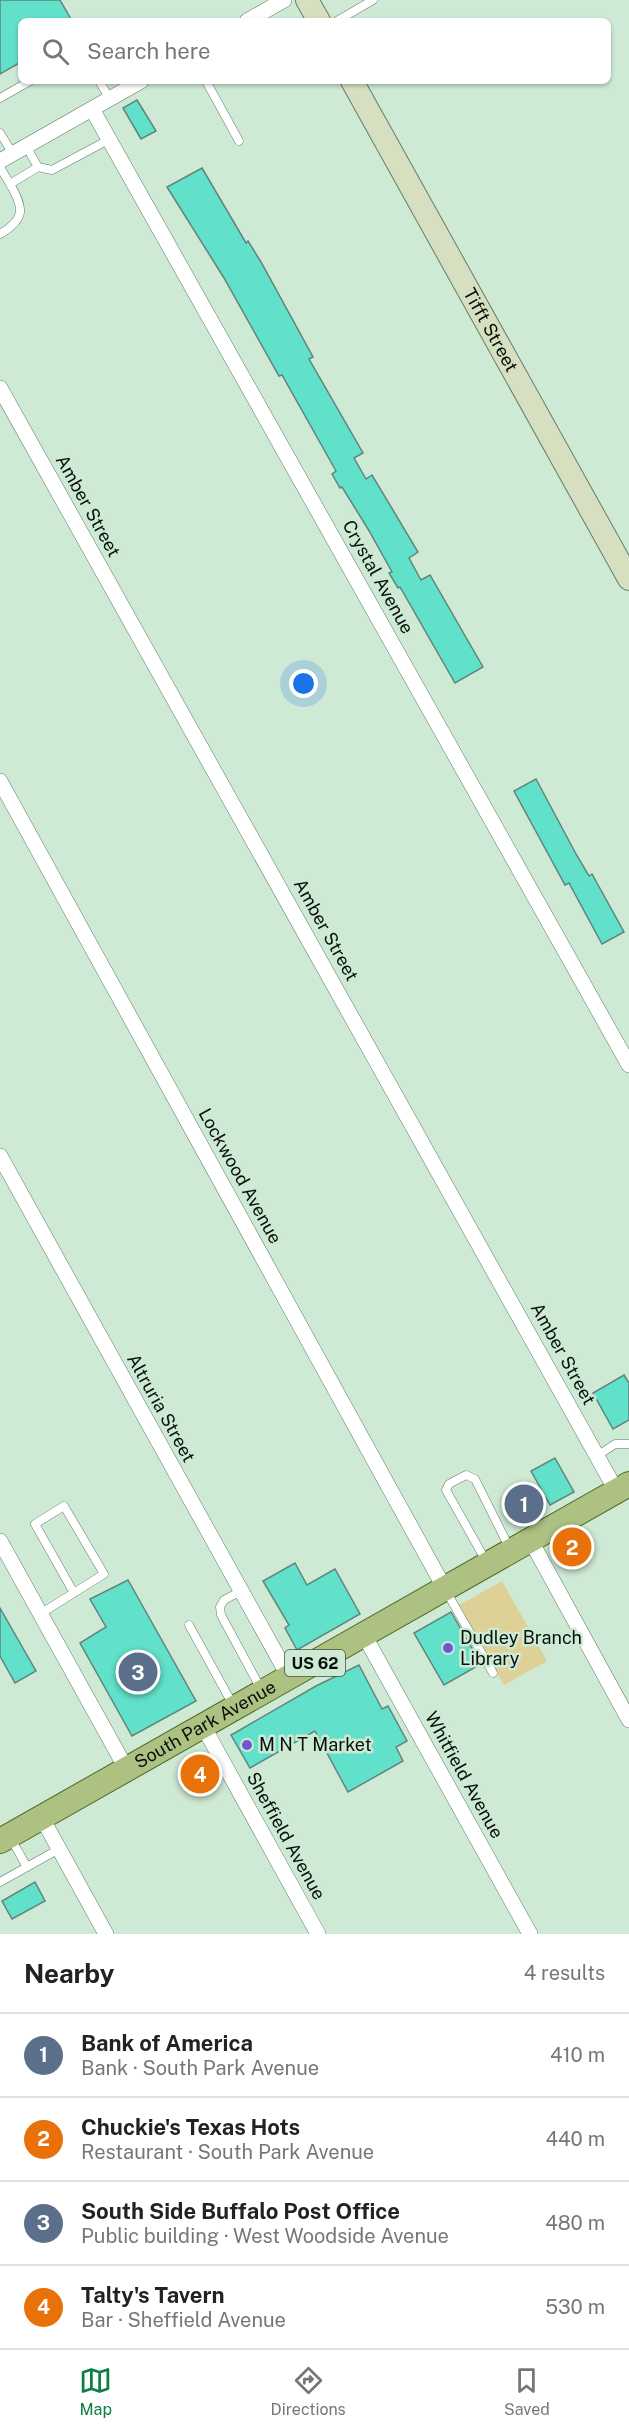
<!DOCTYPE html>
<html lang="en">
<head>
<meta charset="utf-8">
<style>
	:root { --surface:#fff; --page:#f6f6f6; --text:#222; --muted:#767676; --line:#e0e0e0; --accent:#0b8043 }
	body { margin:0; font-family:"Public Sans",sans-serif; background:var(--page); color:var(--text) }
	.you { position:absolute; left:304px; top:684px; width:21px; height:21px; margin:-15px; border:4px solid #fff; border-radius:50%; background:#1a73e8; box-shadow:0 0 0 9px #1a73e833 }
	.badge { display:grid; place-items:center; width:39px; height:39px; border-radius:50%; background:var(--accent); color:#fff; font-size:20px; font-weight:700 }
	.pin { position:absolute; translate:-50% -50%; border:3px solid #fff; box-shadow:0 2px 6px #0006 }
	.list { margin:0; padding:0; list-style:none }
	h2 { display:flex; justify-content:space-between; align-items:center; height:78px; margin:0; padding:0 24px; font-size:26px }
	h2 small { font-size:20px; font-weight:400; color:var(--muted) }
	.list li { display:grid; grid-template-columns:39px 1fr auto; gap:18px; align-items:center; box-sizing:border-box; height:84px; padding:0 24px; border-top:2px solid var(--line) }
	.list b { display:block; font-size:22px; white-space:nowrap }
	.list p { margin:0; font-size:20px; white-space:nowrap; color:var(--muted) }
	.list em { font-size:20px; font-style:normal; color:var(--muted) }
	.icon { flex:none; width:33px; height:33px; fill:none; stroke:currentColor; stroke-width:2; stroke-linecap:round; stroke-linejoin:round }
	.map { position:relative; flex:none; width:629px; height:1934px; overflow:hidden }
	.search { position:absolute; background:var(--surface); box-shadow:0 2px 4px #0004; left:18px; right:18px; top:18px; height:66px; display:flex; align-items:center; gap:15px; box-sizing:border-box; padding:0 21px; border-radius:9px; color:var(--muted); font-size:22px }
	.sheet { height:414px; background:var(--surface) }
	nav { display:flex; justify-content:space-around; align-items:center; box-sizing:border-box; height:84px; border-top:2px solid var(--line); background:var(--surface); font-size:16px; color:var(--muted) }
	nav a { display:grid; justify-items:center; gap:3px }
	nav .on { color:var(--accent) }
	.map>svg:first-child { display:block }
	.green { fill:#ddd198 }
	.building { fill:#62e1ca; stroke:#61847c; stroke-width:1.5 }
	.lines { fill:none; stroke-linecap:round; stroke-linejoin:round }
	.lane-casing { stroke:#657e6b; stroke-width:9 }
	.street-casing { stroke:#657e6b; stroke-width:16 }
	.secondary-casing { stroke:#657e6b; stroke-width:24 }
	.primary-casing { stroke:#506823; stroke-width:26 }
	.lane { stroke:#fff; stroke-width:8 }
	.street { stroke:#fff; stroke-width:15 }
	.secondary { stroke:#d6e0c1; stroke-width:22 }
	.primary { stroke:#adc183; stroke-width:24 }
	.poi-dot { fill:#7056d0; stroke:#cee9d4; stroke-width:2 }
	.labels { text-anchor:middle; stroke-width:5; stroke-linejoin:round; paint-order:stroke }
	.shield { fill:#cee9d4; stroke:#435247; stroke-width:1.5 }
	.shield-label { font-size:16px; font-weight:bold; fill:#07110a }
	.street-label { font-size:18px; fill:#07110a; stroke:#cee9d4 }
	.poi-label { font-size:18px; fill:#07110a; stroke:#cee9d4; text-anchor:start }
</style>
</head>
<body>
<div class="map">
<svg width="629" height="1934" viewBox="0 0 629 1934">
	<rect width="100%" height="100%" fill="#cee9d4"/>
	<path class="green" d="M502 1581 547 1661 504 1685 459 1605Z"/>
	<g class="building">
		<path d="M0 0H60L72 21H21V62L0 74Z"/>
		<path d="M137 100 156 131 141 139 123 108Z"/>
		<path d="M202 168 246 243 248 241 261 262 313 357 309 359 363 453 354 458 366 479 372 475 418 552 409 558 421 580 430 575 483 667 455 683 400 587 398 588 389 573 392 572 368 529 342 487 340 488 332 474 336 471 282 375 279 376 224 278 167 187Z"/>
		<path d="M536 779 576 854 589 876 592 874 624 932 602 944 569 883 565 885 514 791Z"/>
		<path d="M624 1375 629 1383V1420L613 1429 593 1393Z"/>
		<path d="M555 1458 574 1492 550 1505 531 1471Z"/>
		<path d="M295 1563 307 1585 335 1569 360 1614 297 1650 285 1628 289 1625 263 1581Z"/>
		<path d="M128 1580 196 1701 132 1736 80 1643 106 1627 90 1599Z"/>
		<path d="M0 1608 36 1671 15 1683 0 1656Z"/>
		<path d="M451 1612 481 1664 444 1685 414 1633Z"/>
		<path d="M359 1665 382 1709 388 1706 407 1741 396 1747 403 1761 348 1792 315 1731 250 1768 231 1735 316 1686Z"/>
		<path d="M35 1882 45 1901 12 1919 2 1901Z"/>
	</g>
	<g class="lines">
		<g class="lane-casing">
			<g id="lane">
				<path d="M337 21 373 0"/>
				<path d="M99 81 110 99"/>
				<path d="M206 81 239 141"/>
				<path d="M0 98 30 81"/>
				<path d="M0 133 13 154"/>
				<path d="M26 146 38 167 52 170 110 139"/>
				<path d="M0 167 10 184 38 167"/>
				<path d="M0 234C26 219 24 208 10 184"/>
				<path d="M597 1456 615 1444H629"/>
				<path d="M486 1561 446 1490 449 1484 466 1475 475 1479 510 1549"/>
				<path d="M241 1591 224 1600 220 1607 221 1615 261 1689"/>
				<path d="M446 1591 493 1673"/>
				<path d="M40 1614 104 1574 64 1506 35 1524 74 1593"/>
				<path d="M189 1625 233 1705"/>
				<path d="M10 1837 27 1867"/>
				<path d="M0 1882 59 1849"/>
			</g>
		</g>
		<g class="street-casing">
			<g id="street">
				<path d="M247 21 284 0"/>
				<path d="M92 109 629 1065"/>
				<path d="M0 161 141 81"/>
				<path d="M0 388 617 1492"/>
				<path d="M0 781 445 1589"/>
				<path d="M0 1156 289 1677"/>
				<path d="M0 1541 127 1770"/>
				<path d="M531 1541 629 1720"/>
				<path d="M364 1635 530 1934"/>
				<path d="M203 1726 318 1934"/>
				<path d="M42 1818 106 1934"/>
			</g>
		</g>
		<g class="secondary-casing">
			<g id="secondary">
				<path d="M307 0 319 21"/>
				<path id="s1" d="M352 81 629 579"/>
			</g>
		</g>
		<g class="primary-casing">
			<g id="primary">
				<path id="s2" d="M0 1841 629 1484"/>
			</g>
		</g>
		<use href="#lane" class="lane"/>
		<use href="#street" class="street"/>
		<use href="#secondary" class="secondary"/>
		<use href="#primary" class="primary"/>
	</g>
	<g class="poi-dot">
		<circle cx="448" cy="1648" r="6"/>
		<circle cx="247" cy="1745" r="6"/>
	</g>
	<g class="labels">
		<rect class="shield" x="285" y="1650" width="60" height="26" rx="4.5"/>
		<g class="shield-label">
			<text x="315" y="1669">US 62</text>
		</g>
		<g class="street-label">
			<text dy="6" stroke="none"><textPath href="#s1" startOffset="285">Tifft Street</textPath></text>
			<text transform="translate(88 506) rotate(61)" y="6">Amber Street</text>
			<text transform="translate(378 577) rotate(61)" y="6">Crystal Avenue</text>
			<text transform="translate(326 930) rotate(61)" y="6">Amber Street</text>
			<text transform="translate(240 1176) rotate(61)" y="6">Lockwood Avenue</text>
			<text transform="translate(563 1354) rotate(61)" y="6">Amber Street</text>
			<text transform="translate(161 1408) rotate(61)" y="6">Altruria Street</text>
			<text dy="6" stroke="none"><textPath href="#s2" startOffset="236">South Park Avenue</textPath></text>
			<text transform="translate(464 1775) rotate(61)" y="6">Whitfield Avenue</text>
			<text transform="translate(286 1836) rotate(61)" y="6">Sheffield Avenue</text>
		</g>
		<g class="poi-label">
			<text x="460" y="1644">Dudley Branch<tspan x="460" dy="21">Library</tspan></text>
			<text x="259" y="1751">M N T Market</text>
		</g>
	</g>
</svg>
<div class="you"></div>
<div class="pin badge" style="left:524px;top:1504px;background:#5c6f8a">1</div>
<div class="pin badge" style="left:572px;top:1547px;background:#e8710a">2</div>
<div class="pin badge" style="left:138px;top:1672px;background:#5c6f8a">3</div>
<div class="pin badge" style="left:200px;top:1774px;background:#e8710a">4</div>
<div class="search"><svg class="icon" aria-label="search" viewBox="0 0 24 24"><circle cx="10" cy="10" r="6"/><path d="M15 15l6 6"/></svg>Search here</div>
</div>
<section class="sheet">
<h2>Nearby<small>4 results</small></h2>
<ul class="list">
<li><span class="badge" style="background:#5c6f8a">1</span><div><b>Bank of America</b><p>Bank · South Park Avenue</p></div><em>410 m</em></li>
<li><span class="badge" style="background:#e8710a">2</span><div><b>Chuckie's Texas Hots</b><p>Restaurant · South Park Avenue</p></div><em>440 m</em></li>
<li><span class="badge" style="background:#5c6f8a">3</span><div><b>South Side Buffalo Post Office</b><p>Public building · West Woodside Avenue</p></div><em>480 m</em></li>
<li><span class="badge" style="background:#e8710a">4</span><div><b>Talty's Tavern</b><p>Bar · Sheffield Avenue</p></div><em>530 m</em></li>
</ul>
</section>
<nav>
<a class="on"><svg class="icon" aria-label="map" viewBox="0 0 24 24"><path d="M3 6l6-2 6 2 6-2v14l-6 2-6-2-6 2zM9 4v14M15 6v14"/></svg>Map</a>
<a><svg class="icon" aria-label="directions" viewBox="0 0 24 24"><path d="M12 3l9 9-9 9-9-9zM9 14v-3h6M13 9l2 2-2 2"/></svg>Directions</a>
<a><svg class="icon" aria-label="saved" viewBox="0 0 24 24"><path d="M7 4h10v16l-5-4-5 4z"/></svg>Saved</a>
</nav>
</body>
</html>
